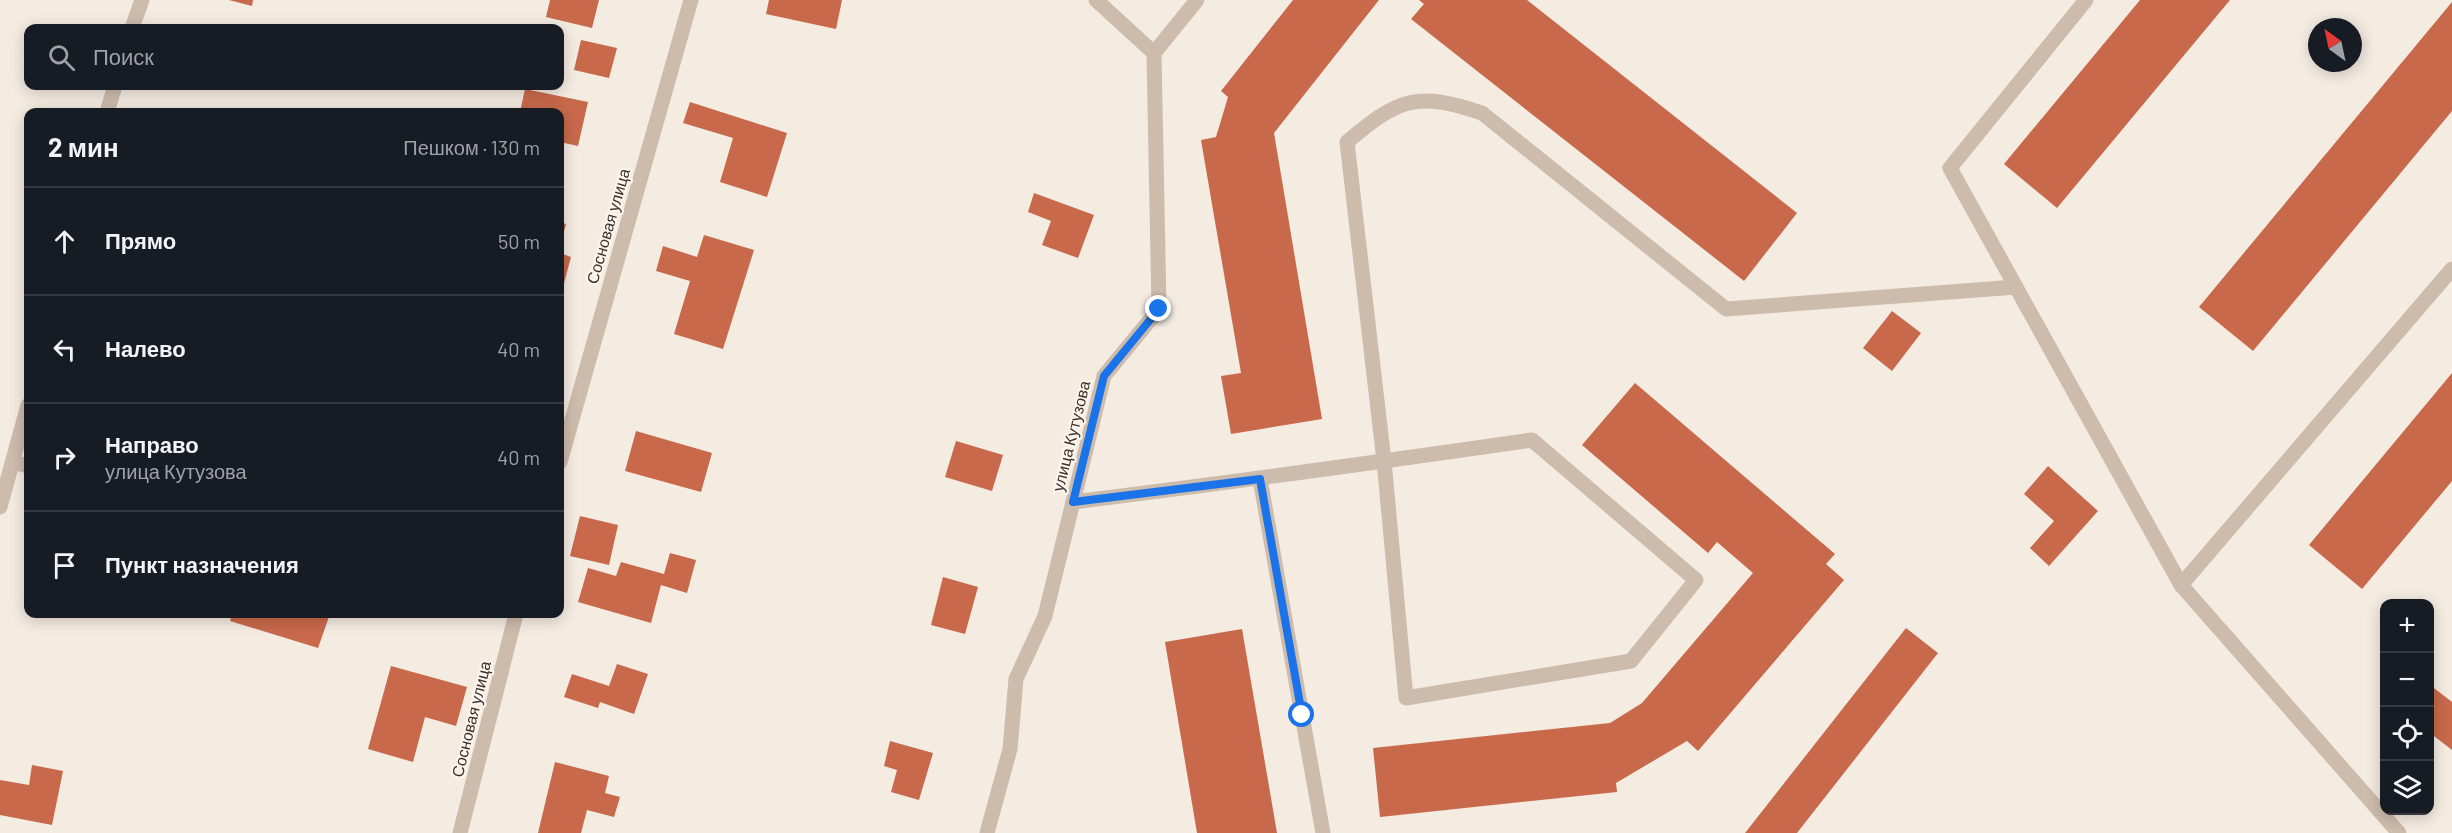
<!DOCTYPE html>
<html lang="ru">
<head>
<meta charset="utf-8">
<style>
	:root { --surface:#171b24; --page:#20242c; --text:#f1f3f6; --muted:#9ea1a6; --line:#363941 }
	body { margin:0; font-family:Barlow,sans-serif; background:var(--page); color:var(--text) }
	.controls { position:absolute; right:18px; bottom:18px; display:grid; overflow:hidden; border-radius:12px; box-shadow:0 3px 15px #0003 }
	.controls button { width:54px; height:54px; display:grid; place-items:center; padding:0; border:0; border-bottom:2px solid var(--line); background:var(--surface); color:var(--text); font:30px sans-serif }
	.compass { position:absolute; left:2308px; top:18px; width:54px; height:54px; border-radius:50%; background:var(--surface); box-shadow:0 3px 15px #0003; rotate:327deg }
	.stop { position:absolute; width:18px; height:18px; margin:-14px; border:4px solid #1a73e8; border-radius:50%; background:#fff }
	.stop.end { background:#1a73e8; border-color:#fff; box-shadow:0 2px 6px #0008 }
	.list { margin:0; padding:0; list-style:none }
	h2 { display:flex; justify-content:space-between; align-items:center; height:78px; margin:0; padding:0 24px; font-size:26px }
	h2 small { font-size:20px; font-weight:400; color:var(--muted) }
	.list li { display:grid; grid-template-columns:39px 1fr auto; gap:18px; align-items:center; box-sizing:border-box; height:108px; padding:0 24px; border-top:2px solid var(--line) }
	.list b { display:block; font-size:22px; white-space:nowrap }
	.list p { margin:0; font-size:20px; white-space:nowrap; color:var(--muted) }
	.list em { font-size:20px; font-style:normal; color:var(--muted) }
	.icon { flex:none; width:33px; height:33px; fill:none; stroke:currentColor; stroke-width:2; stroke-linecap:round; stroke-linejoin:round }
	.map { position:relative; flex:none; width:2452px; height:833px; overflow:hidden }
	.search { position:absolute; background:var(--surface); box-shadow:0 3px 15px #0003; left:24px; top:24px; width:540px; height:66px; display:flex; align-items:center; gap:15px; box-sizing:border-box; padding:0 21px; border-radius:12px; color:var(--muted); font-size:22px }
	.panel { position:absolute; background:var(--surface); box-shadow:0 3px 15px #0003; left:24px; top:108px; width:540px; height:510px; border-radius:12px }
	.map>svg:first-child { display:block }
	.building { fill:#c8694b }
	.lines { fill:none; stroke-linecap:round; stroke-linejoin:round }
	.lane { stroke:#cdbbac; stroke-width:15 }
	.street { stroke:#cdbbac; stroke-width:15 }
	.route { stroke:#1a73e8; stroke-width:8 }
	.labels { text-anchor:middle; stroke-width:4.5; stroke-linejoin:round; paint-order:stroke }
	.street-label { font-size:16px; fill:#3b302b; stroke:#fbf5ee }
</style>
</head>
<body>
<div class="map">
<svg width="2452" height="833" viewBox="0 0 2452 833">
	<rect width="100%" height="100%" fill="#f4ebe1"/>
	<g class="building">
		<path d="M229 0H253L252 6Z"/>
		<path d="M550 0H599L592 28 546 17Z"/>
		<path d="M769 0H842L836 29 766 14Z"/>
		<path d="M1293 0H1379L1274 133 1322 419 1231 434 1221 376 1241 373 1201 140 1216 137 1228 97 1221 91Z"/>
		<path d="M1419 0H1527L1797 213 1744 281 1411 19 1424 4Z"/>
		<path d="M2140 0H2230L2057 208 2004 164Z"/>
		<path d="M2452 2V111L2253 351 2199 307Z"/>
		<path d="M581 40 617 48 609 78 574 70Z"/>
		<path d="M525 89 588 102 578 146 560 142V112H520Z"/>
		<path d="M690 102 787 133 767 197 720 182 733 138 683 123Z"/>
		<path d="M1034 193 1094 215 1078 258 1042 245 1051 221 1028 212Z"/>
		<path d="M560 222 566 224 560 246Z"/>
		<path d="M704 235 754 250 723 349 674 334 690 281 656 271 663 246 697 257Z"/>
		<path d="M560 253 571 257 562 291 560 290Z"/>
		<path d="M1892 311 1921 333 1892 371 1863 348Z"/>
		<path d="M2452 373V481L2362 589 2309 545Z"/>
		<path d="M1635 383 1835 554 1826 564 1844 580 1698 751 1687 741 1616 783 1617 792 1380 817 1373 748 1610 723 1642 703 1753 573 1717 542 1708 553 1582 445Z"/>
		<path d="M636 431 712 453 701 492 625 471Z"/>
		<path d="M956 441 1003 455 992 491 945 477Z"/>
		<path d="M2048 466 2098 511 2049 566 2030 548 2054 521 2024 494Z"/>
		<path d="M580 516 618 525 609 565 570 556Z"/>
		<path d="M670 553 696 560 687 593 661 585 651 623 578 602 588 568 616 576 621 562 664 574Z"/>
		<path d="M943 577 978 587 965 634 931 625Z"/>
		<path d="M232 614H330L318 648 230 621Z"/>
		<path d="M1906 628 1938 653 1797 833H1745Z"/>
		<path d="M1242 629 1277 833H1197L1165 642Z"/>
		<path d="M617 664 648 674 634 714 600 702 598 708 564 697 572 674 609 686Z"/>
		<path d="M391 666 467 687 456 726 425 717 413 762 368 749Z"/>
		<path d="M2430 685 2452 702V750L2430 733Z"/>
		<path d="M890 741 933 753 919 800 891 792 897 770 884 766Z"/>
		<path d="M555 762 609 776 605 793 620 797 614 817 587 810 581 833H538Z"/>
		<path d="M32 765 63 771 52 825 0 815V780L29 785Z"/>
	</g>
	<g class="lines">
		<g class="lane">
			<path d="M2086 0 1950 168 2181 585 2399 833"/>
			<path d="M1154 53 1197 0"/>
			<path d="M1260 479 1323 833"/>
			<path d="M1073 502C1226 483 1379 462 1532 440L1696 580 1631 661 1406 698 1384 461 1347 142C1399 98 1417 91 1482 113L1726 309 2016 287"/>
			<path d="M2181 585 2452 269"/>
		</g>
		<g class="street">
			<path d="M132 28 142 0"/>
			<path d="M107 112 115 86"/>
			<path d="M13 462 28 466"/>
			<path d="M560 462 691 0"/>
			<path d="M0 507 28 405"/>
			<path d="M460 833 516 614"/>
			<path d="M987 833 1010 749 1016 679 1045 616 1104 376 1159 309 1154 53 1096 0"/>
		</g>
	</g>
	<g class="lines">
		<path class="route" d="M1159 309 1104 376 1073 502 1260 479 1302 715"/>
	</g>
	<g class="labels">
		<g class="street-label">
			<text transform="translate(608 226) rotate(-74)" y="6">Сосновая улица</text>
			<text transform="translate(1071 436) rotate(-76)" y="6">улица Кутузова</text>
			<text transform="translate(471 719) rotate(-76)" y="6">Сосновая улица</text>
		</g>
	</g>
</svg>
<div class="controls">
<button>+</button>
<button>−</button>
<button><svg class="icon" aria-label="locate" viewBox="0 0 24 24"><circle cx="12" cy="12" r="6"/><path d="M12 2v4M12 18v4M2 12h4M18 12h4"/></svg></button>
<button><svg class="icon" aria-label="layers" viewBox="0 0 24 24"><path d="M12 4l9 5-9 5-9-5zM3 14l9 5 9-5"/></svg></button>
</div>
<svg class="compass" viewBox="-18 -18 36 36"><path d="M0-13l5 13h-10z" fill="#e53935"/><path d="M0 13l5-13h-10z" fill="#9ea1a6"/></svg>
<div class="stop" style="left:1302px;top:715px"></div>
<div class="stop end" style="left:1159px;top:309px"></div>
<div class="search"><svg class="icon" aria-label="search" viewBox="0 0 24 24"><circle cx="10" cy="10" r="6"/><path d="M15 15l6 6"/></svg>Поиск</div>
<section class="panel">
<h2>2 мин<small>Пешком · 130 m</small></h2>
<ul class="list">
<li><svg class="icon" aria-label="ahead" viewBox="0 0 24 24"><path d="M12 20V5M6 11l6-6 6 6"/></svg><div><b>Прямо</b></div><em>50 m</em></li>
<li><svg class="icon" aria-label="left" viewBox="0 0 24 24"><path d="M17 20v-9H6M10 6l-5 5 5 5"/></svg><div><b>Налево</b></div><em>40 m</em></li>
<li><svg class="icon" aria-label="right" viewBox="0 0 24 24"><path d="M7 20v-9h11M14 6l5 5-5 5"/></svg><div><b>Направо</b><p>улица Кутузова</p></div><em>40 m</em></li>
<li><svg class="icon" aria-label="arrive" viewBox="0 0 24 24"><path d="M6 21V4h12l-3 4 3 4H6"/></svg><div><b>Пункт назначения</b></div></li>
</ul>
</section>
</div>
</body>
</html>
